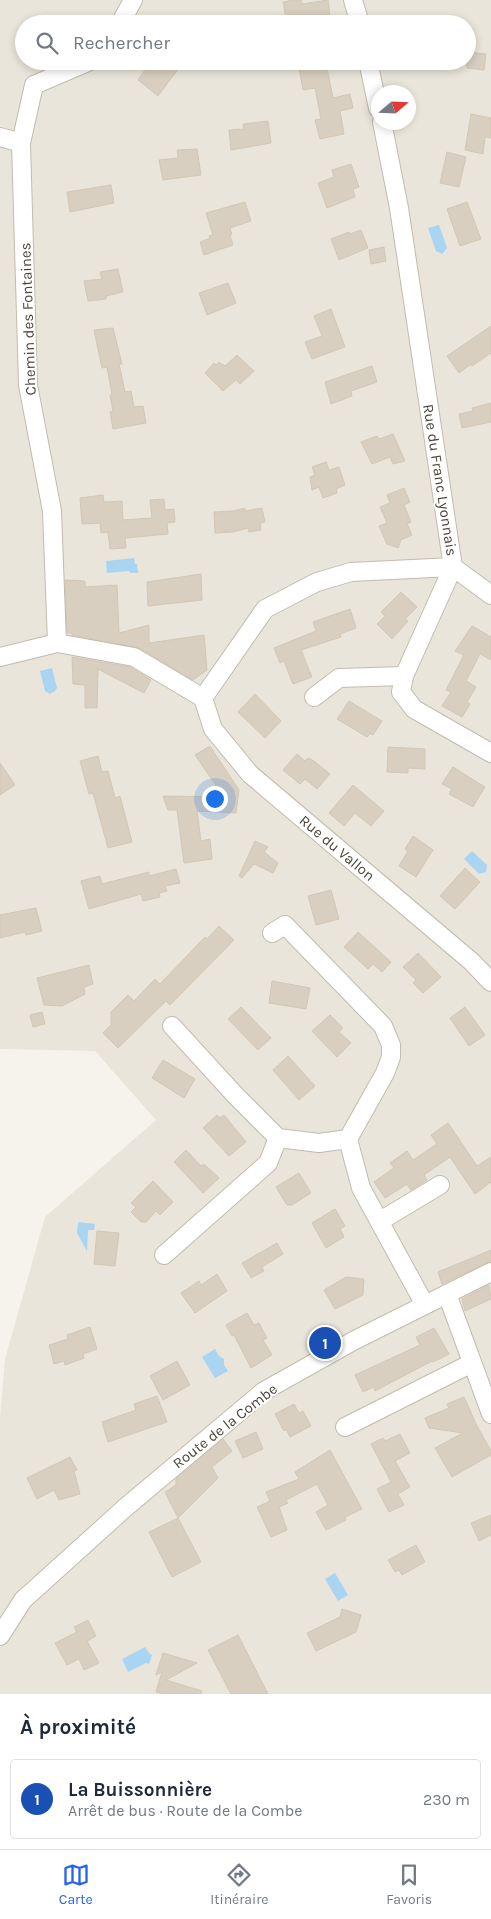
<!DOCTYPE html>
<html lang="fr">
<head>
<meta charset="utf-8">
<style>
	:root { --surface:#fff; --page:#f6f6f7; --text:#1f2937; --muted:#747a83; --line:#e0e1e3; --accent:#2563eb }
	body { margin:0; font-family:Karla,sans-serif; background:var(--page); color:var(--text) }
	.compass { position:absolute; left:371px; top:85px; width:45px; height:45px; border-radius:50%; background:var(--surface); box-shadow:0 2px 8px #0003; rotate:71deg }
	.you { position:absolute; left:214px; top:798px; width:18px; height:18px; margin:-12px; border:4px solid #fff; border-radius:50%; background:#1a73e8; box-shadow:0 0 0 8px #1a73e833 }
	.badge { display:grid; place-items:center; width:32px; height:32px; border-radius:50%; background:var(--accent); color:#fff; font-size:16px; font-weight:700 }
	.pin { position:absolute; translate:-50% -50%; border:2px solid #fff; box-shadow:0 1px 5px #0006 }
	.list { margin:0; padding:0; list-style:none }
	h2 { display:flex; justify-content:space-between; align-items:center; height:65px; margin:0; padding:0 20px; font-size:21px }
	h2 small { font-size:16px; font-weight:400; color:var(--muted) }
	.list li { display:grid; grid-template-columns:32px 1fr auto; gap:15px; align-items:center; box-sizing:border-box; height:80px; margin:0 10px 10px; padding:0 10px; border:1px solid var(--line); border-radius:5px }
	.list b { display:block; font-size:19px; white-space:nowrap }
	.list p { margin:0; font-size:16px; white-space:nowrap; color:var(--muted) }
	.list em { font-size:16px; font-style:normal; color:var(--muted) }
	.icon { flex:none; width:28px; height:28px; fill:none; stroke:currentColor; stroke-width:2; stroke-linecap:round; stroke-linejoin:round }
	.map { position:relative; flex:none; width:491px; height:1694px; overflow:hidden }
	.search { position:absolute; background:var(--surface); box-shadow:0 2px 8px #0003; left:15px; right:15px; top:15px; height:55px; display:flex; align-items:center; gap:12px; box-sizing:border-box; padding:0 18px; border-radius:28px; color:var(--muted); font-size:19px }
	.sheet { height:155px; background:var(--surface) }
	nav { display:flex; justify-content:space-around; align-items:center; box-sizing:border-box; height:70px; border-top:1px solid var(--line); background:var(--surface); font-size:14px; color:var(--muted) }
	nav a { display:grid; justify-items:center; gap:2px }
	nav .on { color:var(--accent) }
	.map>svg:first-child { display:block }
	.residential { fill:#eae5da; fill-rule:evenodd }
	.water { fill:#a9d4f2 }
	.building { fill:#d8cfc1; stroke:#d3c7b4 }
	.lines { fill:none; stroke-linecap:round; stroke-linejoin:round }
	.street-casing { stroke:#c2bbae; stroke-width:20 }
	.street { stroke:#fff; stroke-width:18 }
	.labels { text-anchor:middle; stroke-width:4; stroke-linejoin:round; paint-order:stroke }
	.street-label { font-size:15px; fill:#4b4439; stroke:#fff }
</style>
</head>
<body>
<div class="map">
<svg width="491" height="1694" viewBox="0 0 491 1694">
	<rect width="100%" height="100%" fill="#f6f3ec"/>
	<path class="residential" d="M0 0H491V1694H0V1417L5 1359 45 1217 156 1120 95 1051 0 1049ZM24 24H467V61H24ZM378 92H408V122H378Z"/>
	<g class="water">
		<path d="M439 225 447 248 442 254 436 251 428 228Z"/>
		<path d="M134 558 135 564H137L138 573H131L129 571 107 573 106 561Z"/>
		<path d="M52 668 57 688 55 691 50 694 45 691 40 671Z"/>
		<path d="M472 851 487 865 486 872 479 874 464 859Z"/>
		<path d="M78 1222 95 1224 94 1230H88L87 1251 77 1233Z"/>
		<path d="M215 1349 219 1356 224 1359V1365L228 1371 215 1378 202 1357Z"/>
		<path d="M335 1573 348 1595 338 1601 325 1579Z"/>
		<path d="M145 1647 149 1653 152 1655 149 1664 146 1663 128 1672 122 1659Z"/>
	</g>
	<g class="building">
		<path d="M294 0H301L302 4 328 0 331 24H287L283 2Z"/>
		<path d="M467 52 486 54 484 70 467 68Z"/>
		<path d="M151 61H184L158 96 138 80Z"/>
		<path d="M326 63 333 98 350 94 353 108 340 111 344 134 320 139 315 120 321 119 315 88 303 90 299 68Z"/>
		<path d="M471 114 491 118V138L485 137 483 154 465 150Z"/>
		<path d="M268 121 271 143 231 150 229 130 244 129 243 124Z"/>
		<path d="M197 149 201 175 163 180 159 160 178 158 177 150Z"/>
		<path d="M447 152 466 157 459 187 440 183Z"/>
		<path d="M351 164 359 187 353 189 355 197 327 208 318 183 334 177 332 170Z"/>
		<path d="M111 185 114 203 70 212 67 192Z"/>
		<path d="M245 202 251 221 230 228 232 234 230 235 233 245 204 255 200 242 210 238 209 236 213 235 206 213Z"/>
		<path d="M467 202 481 239 460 246 447 209Z"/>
		<path d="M361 230 368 248 339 260 331 239 349 232 350 234Z"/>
		<path d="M384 247 386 261 371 264 369 250Z"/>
		<path d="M118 269 123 292 106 296V299L88 301 84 281 102 279 100 272Z"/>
		<path d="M228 283 236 303 207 315 199 293Z"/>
		<path d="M331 309 345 347 312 359 305 342 322 336 314 316Z"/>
		<path d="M491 326V353L472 366 471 364 459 373 447 356Z"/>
		<path d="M113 328 122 364H119L125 392 131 391 134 407 143 406 146 423 113 429 110 412 113 411 110 395H112L107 367 102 368 94 330Z"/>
		<path d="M237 355 254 371 240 384 236 380 223 391 205 373 214 363 216 365 219 362 225 366Z"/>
		<path d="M372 366 377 382 351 391 352 396 331 404 325 382Z"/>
		<path d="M491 403V422L462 428 459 414 473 411 472 408Z"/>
		<path d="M393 434 405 461 393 464 390 457 372 464 361 442 377 436 379 439Z"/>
		<path d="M326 462 329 470 339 467 345 485 336 489 337 493 323 498 319 487 312 490 310 477 315 475 312 467Z"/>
		<path d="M404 488 410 502 404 505 411 522 407 524 412 535 401 540 398 548 387 544 379 526 387 523 380 507 390 503 387 495Z"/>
		<path d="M103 495 104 502 122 501 123 520 152 518 150 500 164 499 165 510 174 509 175 522 167 523 168 534 125 538 126 548 110 549 108 532 101 533 100 523 82 524 80 498Z"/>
		<path d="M245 508V511L262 508 265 522 260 523 261 530 249 532 248 528 233 532 215 533 214 512 233 511Z"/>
		<path d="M201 574 202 600 148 606 147 582Z"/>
		<path d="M65 580 85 581V587L117 585 119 633 149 625V643L204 635 207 670 193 680 139 648 72 635V633H67Z"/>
		<path d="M401 592 417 607 405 619 408 621 392 639 377 624 385 616 381 612Z"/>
		<path d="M350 609 356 628 340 634 341 637 301 650 312 677 293 684 284 661 280 663 274 648 316 631 313 622Z"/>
		<path d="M472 626 491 637V660L480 654 466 681 476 687 467 702 470 704 462 717 442 706 451 692 446 690 464 655 455 651Z"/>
		<path d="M72 657 130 667 151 680 144 693 98 669 97 708H85V685L73 684Z"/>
		<path d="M255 694 281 721 265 738 238 712Z"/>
		<path d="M349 701 382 721 373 735 370 733 367 737 337 719Z"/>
		<path d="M210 746 239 790 236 813 197 811 201 841 210 839 212 859 184 863 177 810H168L163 796 224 797 195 755Z"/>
		<path d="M388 747 425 749V769L408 768V773L387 772Z"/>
		<path d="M297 754 305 761 308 758 314 761 330 774 317 789 305 779 300 784 283 770Z"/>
		<path d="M98 756 102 772 108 771 115 798 120 796 132 842 108 848 93 793 89 794 80 761Z"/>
		<path d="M0 763 15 785 0 795Z"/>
		<path d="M453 767 485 787 473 807 449 794 452 789 442 784Z"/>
		<path d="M353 785 384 811 371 826 355 813 344 826 329 813Z"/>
		<path d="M413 836 433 850 416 877 399 866 408 851 405 849Z"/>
		<path d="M255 841 268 847 264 852 278 863 273 873 254 864 242 878 239 876Z"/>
		<path d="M465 868 480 882 455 909 440 896Z"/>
		<path d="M176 869 180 883 165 886 167 891 159 893 160 897 143 901 141 894 89 909 81 881 100 876 102 884 149 872V876Z"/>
		<path d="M331 890 339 919 316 925 308 896Z"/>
		<path d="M36 908 42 931 26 935 25 932 0 938V915Z"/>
		<path d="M219 926 234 940 170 1005 166 1001 118 1048 103 1033 111 1025V1012L128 995 134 1001 155 979 160 984 205 937 207 939Z"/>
		<path d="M358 932 391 962 382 972 373 964 368 969 344 947Z"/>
		<path d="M418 953 441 977 423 993 413 983 416 980 403 967Z"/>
		<path d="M89 965 93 984 84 987 85 994 62 1006 44 1005 37 978Z"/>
		<path d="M272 981 310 988 306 1009 269 1003Z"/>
		<path d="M241 1007 271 1038 258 1050 228 1019Z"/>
		<path d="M465 1007 485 1035 469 1046 450 1018Z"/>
		<path d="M42 1012 45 1024 33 1027 30 1015Z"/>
		<path d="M330 1015 343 1028 339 1032 351 1043 337 1057 312 1031Z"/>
		<path d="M288 1056 315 1086 299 1100 273 1070Z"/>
		<path d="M163 1060 195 1079 184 1098 152 1078Z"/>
		<path d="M217 1115 220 1118 224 1115 246 1142 229 1156 203 1128Z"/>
		<path d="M448 1123 477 1166 491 1157V1182L475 1194 450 1157 424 1175 427 1180 411 1190 407 1184 385 1198 374 1182 394 1168 390 1163 407 1151 413 1160 437 1144 431 1135Z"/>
		<path d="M186 1150 201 1166 204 1164 219 1178 203 1193 174 1162Z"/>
		<path d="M299 1173 311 1193 292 1205H287L276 1187Z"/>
		<path d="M153 1181 173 1202 160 1215 156 1211 146 1222H141L131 1212 136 1207 131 1203Z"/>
		<path d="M335 1209 345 1226 340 1229 344 1237 326 1248 312 1223Z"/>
		<path d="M97 1231 119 1233 115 1266 94 1264Z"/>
		<path d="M277 1243 283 1254 262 1267 264 1271 251 1278 242 1263Z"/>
		<path d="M491 1250V1261L442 1284 438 1272Z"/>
		<path d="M217 1274 227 1291 195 1313 181 1293 199 1281 201 1285Z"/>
		<path d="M346 1277 364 1279 363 1295 335 1309 324 1290Z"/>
		<path d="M489 1285 491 1299 465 1311 462 1299Z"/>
		<path d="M247 1313 254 1325 259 1323 267 1338 263 1340 272 1355 251 1368 234 1335 232 1336 226 1325Z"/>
		<path d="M90 1327 97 1349 83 1354 84 1358 65 1365 64 1361 54 1364 49 1345 68 1339 67 1335Z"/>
		<path d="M434 1328 449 1354 433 1362 432 1361 375 1391 374 1387 363 1392 355 1375 420 1345 416 1337Z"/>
		<path d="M177 1361 190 1385 163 1400 150 1376Z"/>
		<path d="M157 1396 167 1422 108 1442 102 1422 136 1410 134 1404Z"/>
		<path d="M464 1397 476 1424 491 1451V1455L452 1477 435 1448 463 1433 429 1428 425 1418 449 1408 447 1404Z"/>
		<path d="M294 1404 299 1413 303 1411 311 1426 290 1437 286 1429 284 1431 275 1414Z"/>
		<path d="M256 1432 263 1449 243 1458 235 1441Z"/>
		<path d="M400 1434 410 1453 395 1461 410 1487 398 1494 404 1505 389 1512 377 1489 391 1482 371 1444 383 1438 385 1441Z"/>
		<path d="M223 1439 232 1451 212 1467 218 1478 178 1518 165 1492 176 1485V1479Z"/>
		<path d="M330 1450 362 1509 345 1517 346 1520 326 1530 316 1512 328 1505 317 1484 286 1500 288 1503 279 1507 287 1530 271 1537 257 1507 270 1501 266 1492 299 1479 295 1472Z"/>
		<path d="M70 1457 77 1470 74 1471 80 1494 59 1500 54 1490 37 1499 27 1478Z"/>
		<path d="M491 1515V1535L479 1541 471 1523Z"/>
		<path d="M178 1518 201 1562 172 1577 149 1532Z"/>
		<path d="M416 1545 425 1562 402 1575 399 1570 395 1572 388 1560Z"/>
		<path d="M342 1609 361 1615 356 1632 316 1651 307 1633 340 1617Z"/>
		<path d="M88 1620 96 1636 87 1641 99 1663 84 1670 79 1659 67 1665 55 1643 77 1632 74 1627Z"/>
		<path d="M238 1635 268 1694H231L208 1650Z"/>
		<path d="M163 1653 197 1663 166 1680 202 1691 201 1694H163L156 1692 162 1672 156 1675Z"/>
	</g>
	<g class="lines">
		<g class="street-casing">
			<g id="street">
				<path d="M353 0 360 24"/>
				<path d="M120 24 133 0"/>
				<path d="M368 61 378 108"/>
				<path d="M0 137 21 143"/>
				<path d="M491 595 453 567 404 676 401 692 414 709 491 753"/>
				<path d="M57 643 52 511 28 385 21 143 34 85 90 61"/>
				<path d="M0 657 57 643 134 657 203 698"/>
				<path d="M314 697 339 678 404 676"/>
				<path d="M203 698 265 609 317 582 351 572 453 567 399 208 382 122"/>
				<path d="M203 698 213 729 250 774 472 962 491 982"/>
				<path d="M272 933 285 925 383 1026 391 1045V1057L385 1073 348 1139"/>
				<path d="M172 1026 236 1096 278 1138 319 1143 348 1139 361 1188 425 1305"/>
				<path d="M380 1221 440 1185"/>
				<path d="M164 1255 268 1163 278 1138"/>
				<path d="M447 1294 491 1414"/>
				<path d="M345 1427 472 1363"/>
				<path d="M0 1636 23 1600 126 1507 264 1391 355 1340 491 1272"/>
			</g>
		</g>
		<use href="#street" class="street"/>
	</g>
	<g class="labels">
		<g class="street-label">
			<text transform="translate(28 319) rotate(-92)" y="5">Chemin des Fontaines</text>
			<text transform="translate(440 480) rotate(81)" y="5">Rue du Franc Lyonnais</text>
			<text transform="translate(337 848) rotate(40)" y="5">Rue du Vallon</text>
			<text transform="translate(225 1426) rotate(-38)" y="5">Route de la Combe</text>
		</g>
	</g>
</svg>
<svg class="compass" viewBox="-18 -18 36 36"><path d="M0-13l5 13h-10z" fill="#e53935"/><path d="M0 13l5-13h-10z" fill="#747a83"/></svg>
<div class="you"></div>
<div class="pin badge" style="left:325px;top:1343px;background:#1a4fb4">1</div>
<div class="search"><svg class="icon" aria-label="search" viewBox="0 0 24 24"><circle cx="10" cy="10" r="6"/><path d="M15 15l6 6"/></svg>Rechercher</div>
</div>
<section class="sheet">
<h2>À proximité<small></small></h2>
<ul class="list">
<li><span class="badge" style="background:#1a4fb4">1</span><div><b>La Buissonnière</b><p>Arrêt de bus · Route de la Combe</p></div><em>230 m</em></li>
</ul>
</section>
<nav>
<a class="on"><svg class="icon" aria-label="map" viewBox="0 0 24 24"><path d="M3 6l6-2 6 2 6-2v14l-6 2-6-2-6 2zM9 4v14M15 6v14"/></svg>Carte</a>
<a><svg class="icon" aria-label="directions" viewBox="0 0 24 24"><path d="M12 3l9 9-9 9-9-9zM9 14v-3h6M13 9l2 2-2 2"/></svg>Itinéraire</a>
<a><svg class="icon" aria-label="saved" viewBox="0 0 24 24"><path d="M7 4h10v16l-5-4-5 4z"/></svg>Favoris</a>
</nav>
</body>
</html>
